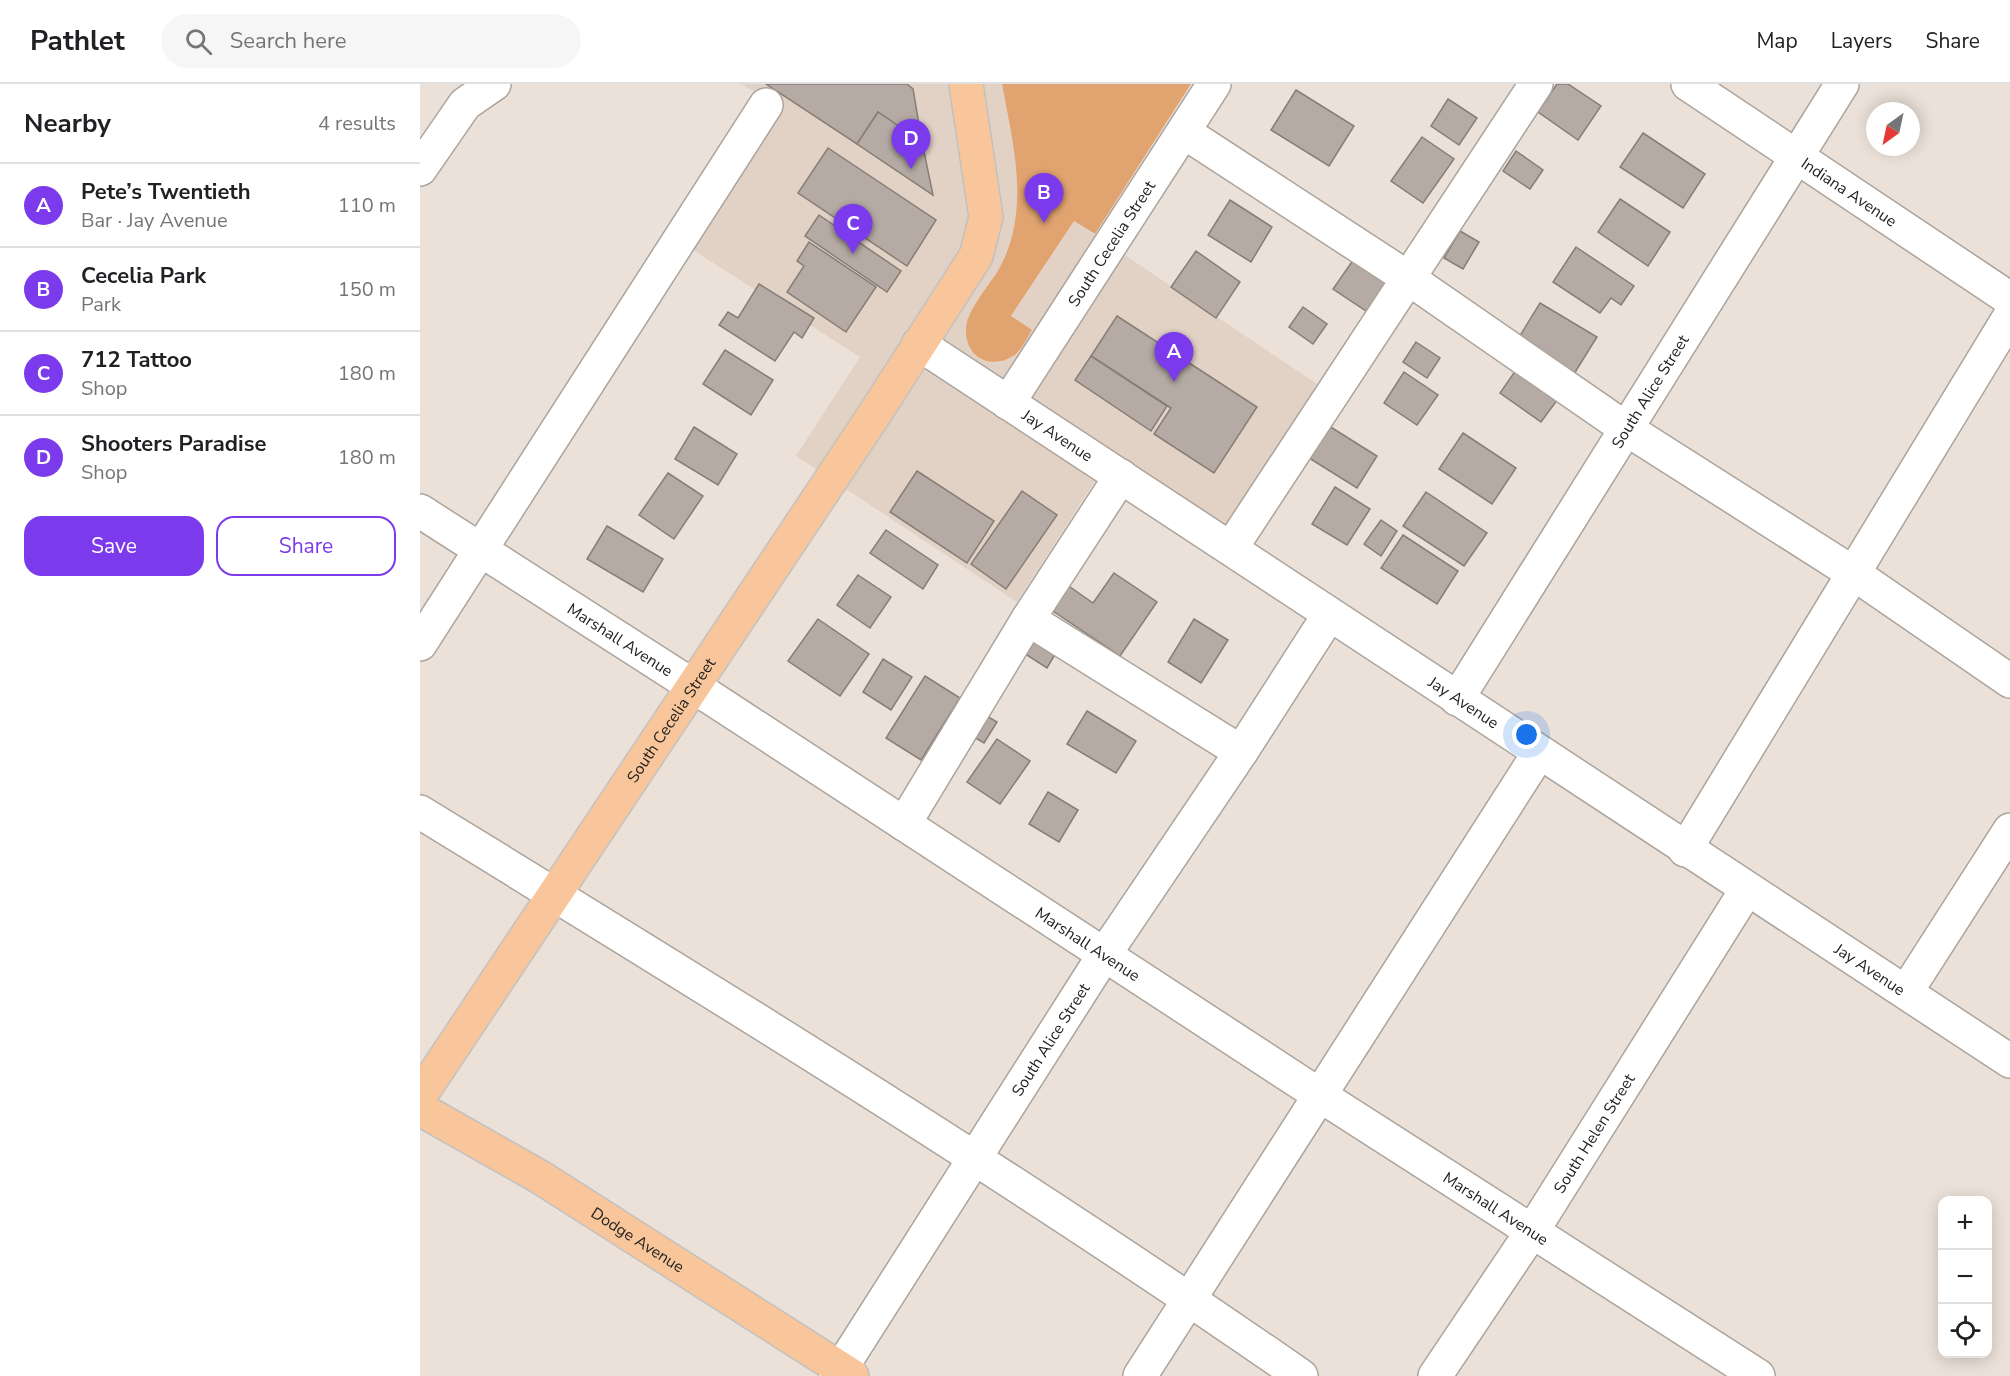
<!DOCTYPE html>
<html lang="en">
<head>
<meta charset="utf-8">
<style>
	:root { --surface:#fff; --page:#f6f6f6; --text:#202124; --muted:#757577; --line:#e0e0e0; --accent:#7c3aed }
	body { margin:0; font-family:"Nunito Sans",sans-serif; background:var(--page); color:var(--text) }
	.controls { position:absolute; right:18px; bottom:18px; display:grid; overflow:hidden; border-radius:12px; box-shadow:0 3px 15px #0003 }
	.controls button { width:54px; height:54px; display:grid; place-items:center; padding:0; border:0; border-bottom:2px solid var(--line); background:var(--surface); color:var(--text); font:30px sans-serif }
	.compass { position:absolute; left:1446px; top:18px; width:54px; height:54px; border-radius:50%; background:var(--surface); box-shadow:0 3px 15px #0003; rotate:213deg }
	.you { position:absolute; left:1107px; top:651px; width:21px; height:21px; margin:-15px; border:4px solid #fff; border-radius:50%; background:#1a73e8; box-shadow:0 0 0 9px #1a73e833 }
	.badge { display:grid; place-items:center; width:39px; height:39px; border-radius:50%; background:var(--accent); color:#fff; font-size:20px; font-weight:700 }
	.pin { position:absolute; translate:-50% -50px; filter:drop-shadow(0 2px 3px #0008) }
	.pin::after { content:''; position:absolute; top:32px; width:21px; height:18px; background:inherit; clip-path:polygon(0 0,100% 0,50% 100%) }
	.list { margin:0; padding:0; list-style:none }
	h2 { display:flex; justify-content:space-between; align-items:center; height:78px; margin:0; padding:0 24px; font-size:26px }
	h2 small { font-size:20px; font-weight:400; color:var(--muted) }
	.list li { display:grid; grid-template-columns:39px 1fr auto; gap:18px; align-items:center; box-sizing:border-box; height:84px; padding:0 24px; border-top:2px solid var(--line) }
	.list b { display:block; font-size:22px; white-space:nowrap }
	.list p { margin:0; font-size:20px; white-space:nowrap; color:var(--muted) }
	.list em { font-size:20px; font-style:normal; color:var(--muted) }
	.actions { display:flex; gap:12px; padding:18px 24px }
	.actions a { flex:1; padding:14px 0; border:2px solid var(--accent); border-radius:18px; text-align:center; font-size:21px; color:var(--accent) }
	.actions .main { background:var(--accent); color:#fff }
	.icon { flex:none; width:33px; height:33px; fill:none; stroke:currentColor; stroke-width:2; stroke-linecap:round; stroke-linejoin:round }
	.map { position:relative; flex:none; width:1590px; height:1292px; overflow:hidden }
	header { display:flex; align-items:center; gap:36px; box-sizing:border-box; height:84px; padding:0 30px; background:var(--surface); border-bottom:2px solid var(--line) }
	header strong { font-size:28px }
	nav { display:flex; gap:33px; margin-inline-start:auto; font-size:21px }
	.search { width:420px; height:54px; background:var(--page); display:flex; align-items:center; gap:15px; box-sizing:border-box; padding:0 21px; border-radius:33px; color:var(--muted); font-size:22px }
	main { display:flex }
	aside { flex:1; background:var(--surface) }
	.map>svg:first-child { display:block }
	.built { fill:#e2d2c6 }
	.green { fill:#e1a36f }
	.building { fill:#b5aba4; stroke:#867d76; stroke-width:1.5 }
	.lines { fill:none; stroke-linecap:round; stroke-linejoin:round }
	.minor-casing { stroke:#aca39b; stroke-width:36 }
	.major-casing { stroke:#c2c1c0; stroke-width:36 }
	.minor { stroke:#fff; stroke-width:33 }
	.major { stroke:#f8c69a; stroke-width:33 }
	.labels { text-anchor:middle; stroke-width:4.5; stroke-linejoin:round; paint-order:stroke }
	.street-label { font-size:16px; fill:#24211e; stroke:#ebe1d9 }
</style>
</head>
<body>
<header>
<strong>Pathlet</strong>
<div class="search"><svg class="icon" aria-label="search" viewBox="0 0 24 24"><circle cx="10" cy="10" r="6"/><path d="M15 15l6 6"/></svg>Search here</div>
<nav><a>Map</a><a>Layers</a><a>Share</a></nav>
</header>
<main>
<aside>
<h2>Nearby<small>4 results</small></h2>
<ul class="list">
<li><span class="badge">A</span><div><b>Pete’s Twentieth</b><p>Bar · Jay Avenue</p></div><em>110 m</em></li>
<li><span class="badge">B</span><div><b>Cecelia Park</b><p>Park</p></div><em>150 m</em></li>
<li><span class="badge">C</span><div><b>712 Tattoo</b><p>Shop</p></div><em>180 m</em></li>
<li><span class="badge">D</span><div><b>Shooters Paradise</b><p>Shop</p></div><em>180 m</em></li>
</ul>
<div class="actions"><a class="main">Save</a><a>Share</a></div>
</aside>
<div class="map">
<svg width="1590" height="1292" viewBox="0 0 1590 1292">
	<rect width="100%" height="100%" fill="#ebe1d9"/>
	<path class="built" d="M321 0H582L599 93 596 142 581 182 555 221 550 265 562 276 578 279 595 270 612 247 591 233 654 137 921 316 815 479 680 389 597 518 376 372 440 273 248 150 340 11Z"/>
	<path class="green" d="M582 0H771L675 150 654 137 591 232 612 246C607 254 601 267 593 272 571 286 546 274 546 247 545 227 571 200 580 183 611 124 593 61 582 0Z"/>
	<g class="building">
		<path d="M346 0H487L493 5 502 58 458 28 437 60Z"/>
		<path d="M1137 0H1148L1181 22 1158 56 1118 28Z"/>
		<path d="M876 6 934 42 909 82 851 46Z"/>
		<path d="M1028 15 1057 34 1039 61 1011 42Z"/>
		<path d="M458 28 502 58 513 111 437 60Z"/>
		<path d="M1223 49 1285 90 1263 124 1200 83Z"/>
		<path d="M1002 53 1034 75 1003 119 971 97Z"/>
		<path d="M408 64 516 136 487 182 378 109Z"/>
		<path d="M1096 67 1123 86 1110 105 1083 87Z"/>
		<path d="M1200 115 1250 148 1228 182 1178 148Z"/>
		<path d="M810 116 852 143 831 178 788 151Z"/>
		<path d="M399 131 481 187 467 208 385 152Z"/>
		<path d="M1040 147 1059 158 1043 185 1024 174Z"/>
		<path d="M389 158 456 203 426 248 367 208 384 182 377 177Z"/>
		<path d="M1156 163 1214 202 1201 221 1191 214 1180 229 1133 198Z"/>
		<path d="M776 167 820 198 796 234 751 203Z"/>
		<path d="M936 172 974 198 952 231 913 205Z"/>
		<path d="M339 200 394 234 382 254 374 248 355 277 299 241 308 228 318 234Z"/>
		<path d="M1120 219 1177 253 1154 290 1098 255Z"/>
		<path d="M883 223 907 240 893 260 869 243Z"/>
		<path d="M697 232 837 323 794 389 734 350 751 324 671 272Z"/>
		<path d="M996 258 1020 274 1007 294 983 278Z"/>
		<path d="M305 266 353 296 331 331 283 300Z"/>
		<path d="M671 272 747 322 731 347 655 296Z"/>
		<path d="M1096 286 1138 315 1121 338 1080 309Z"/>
		<path d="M984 288 1018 311 997 341 964 319Z"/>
		<path d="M909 342 957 372 937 404 889 374Z"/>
		<path d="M274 343 317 370 298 401 255 375Z"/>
		<path d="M1043 349 1096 384 1072 420 1019 385Z"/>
		<path d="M497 387 574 437 547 479 470 428Z"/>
		<path d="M248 389 283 412 254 455 219 431Z"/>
		<path d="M915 403 950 425 927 461 892 440Z"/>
		<path d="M602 407 637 431 586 505 551 480Z"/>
		<path d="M1006 408 1067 449 1044 482 983 442Z"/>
		<path d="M961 436 977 447 961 472 944 460Z"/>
		<path d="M187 442 243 475 223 508 167 475Z"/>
		<path d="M466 446 518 481 503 505 450 469Z"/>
		<path d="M983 451 1038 487 1017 520 961 484Z"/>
		<path d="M694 489 737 518 700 572 627 523 643 498 673 519Z"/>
		<path d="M438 491 471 513 450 544 417 521Z"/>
		<path d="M398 535 449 570 420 612 368 577Z"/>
		<path d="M774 535 808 556 781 599 748 578Z"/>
		<path d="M612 545 640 562 627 584 599 566Z"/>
		<path d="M463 575 492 593 471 626 443 608Z"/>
		<path d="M505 592 540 614 501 676 466 654Z"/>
		<path d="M667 627 716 657 696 689 647 660Z"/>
		<path d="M560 628 577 638 564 659 547 649Z"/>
		<path d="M577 655 610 677 580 720 547 698Z"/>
		<path d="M628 708 658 726 639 758 609 740Z"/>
	</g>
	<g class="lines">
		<g class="minor-casing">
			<g id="minor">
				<path id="s1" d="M1268 0 1590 215"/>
				<path d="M764 48 988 194 1205 344 1433 489 1590 597"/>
				<path d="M0 85 45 20 74 0"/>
				<path id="s2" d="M499 260 1590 977"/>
				<path id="s3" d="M588 319 794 0"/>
				<path id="s4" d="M0 427 273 602 901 1012 1338 1292"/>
				<path d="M811 464 1116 0"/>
				<path d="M608 535 821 668"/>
				<path d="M0 560 346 21"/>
				<path id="s5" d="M1037 615 1422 0"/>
				<path d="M0 728C297 910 594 1093 881 1292"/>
				<path d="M484 740 608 535 701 392"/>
				<path d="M1265 766 1590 232"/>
				<path d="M1486 908 1590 746"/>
				<path id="s6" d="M416 1292 684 871 821 668 909 531"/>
				<path d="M720 1292 1119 669"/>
				<path id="s7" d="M1015 1292 1113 1146 1327 805"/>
			</g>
		</g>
		<g class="major-casing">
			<g id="major">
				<path id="s8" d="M0 1012 454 331 556 172 566 133 546 0"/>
				<path id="s9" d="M0 1025 120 1093 432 1292"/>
			</g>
		</g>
		<use href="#minor" class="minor"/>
		<use href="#major" class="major"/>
	</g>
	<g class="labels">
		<g class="street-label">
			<text dy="6" stroke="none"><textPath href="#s1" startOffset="194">Indiana Avenue</textPath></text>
			<text dy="6" stroke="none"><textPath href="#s3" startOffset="190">South Cecelia Street</textPath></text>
			<text dy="6" stroke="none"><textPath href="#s5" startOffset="363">South Alice Street</textPath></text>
			<text dy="6" stroke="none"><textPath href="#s2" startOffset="166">Jay Avenue</textPath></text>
			<text dy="6" stroke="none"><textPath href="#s4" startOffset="238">Marshall Avenue</textPath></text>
			<text dy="6" stroke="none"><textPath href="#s2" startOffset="652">Jay Avenue</textPath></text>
			<text dy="6" stroke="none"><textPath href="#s8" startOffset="452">South Cecelia Street</textPath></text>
			<text dy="6" stroke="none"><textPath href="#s4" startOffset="796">Marshall Avenue</textPath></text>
			<text dy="6" stroke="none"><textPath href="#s2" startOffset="1138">Jay Avenue</textPath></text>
			<text dy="6" stroke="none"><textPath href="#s6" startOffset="399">South Alice Street</textPath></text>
			<text dy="6" stroke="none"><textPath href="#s7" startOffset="290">South Helen Street</textPath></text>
			<text dy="6" stroke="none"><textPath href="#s4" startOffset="1282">Marshall Avenue</textPath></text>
			<text dy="6" stroke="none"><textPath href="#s9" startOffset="254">Dodge Avenue</textPath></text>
		</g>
	</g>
</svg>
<div class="controls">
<button>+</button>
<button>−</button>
<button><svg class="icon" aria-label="locate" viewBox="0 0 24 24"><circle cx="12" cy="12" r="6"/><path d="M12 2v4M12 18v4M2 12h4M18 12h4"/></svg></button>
</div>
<svg class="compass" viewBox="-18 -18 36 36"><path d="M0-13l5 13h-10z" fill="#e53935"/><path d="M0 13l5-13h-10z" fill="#757577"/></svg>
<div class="you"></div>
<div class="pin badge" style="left:754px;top:298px">A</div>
<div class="pin badge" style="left:624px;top:139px">B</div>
<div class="pin badge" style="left:433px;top:170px">C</div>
<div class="pin badge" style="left:491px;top:85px">D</div>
</div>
</main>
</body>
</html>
